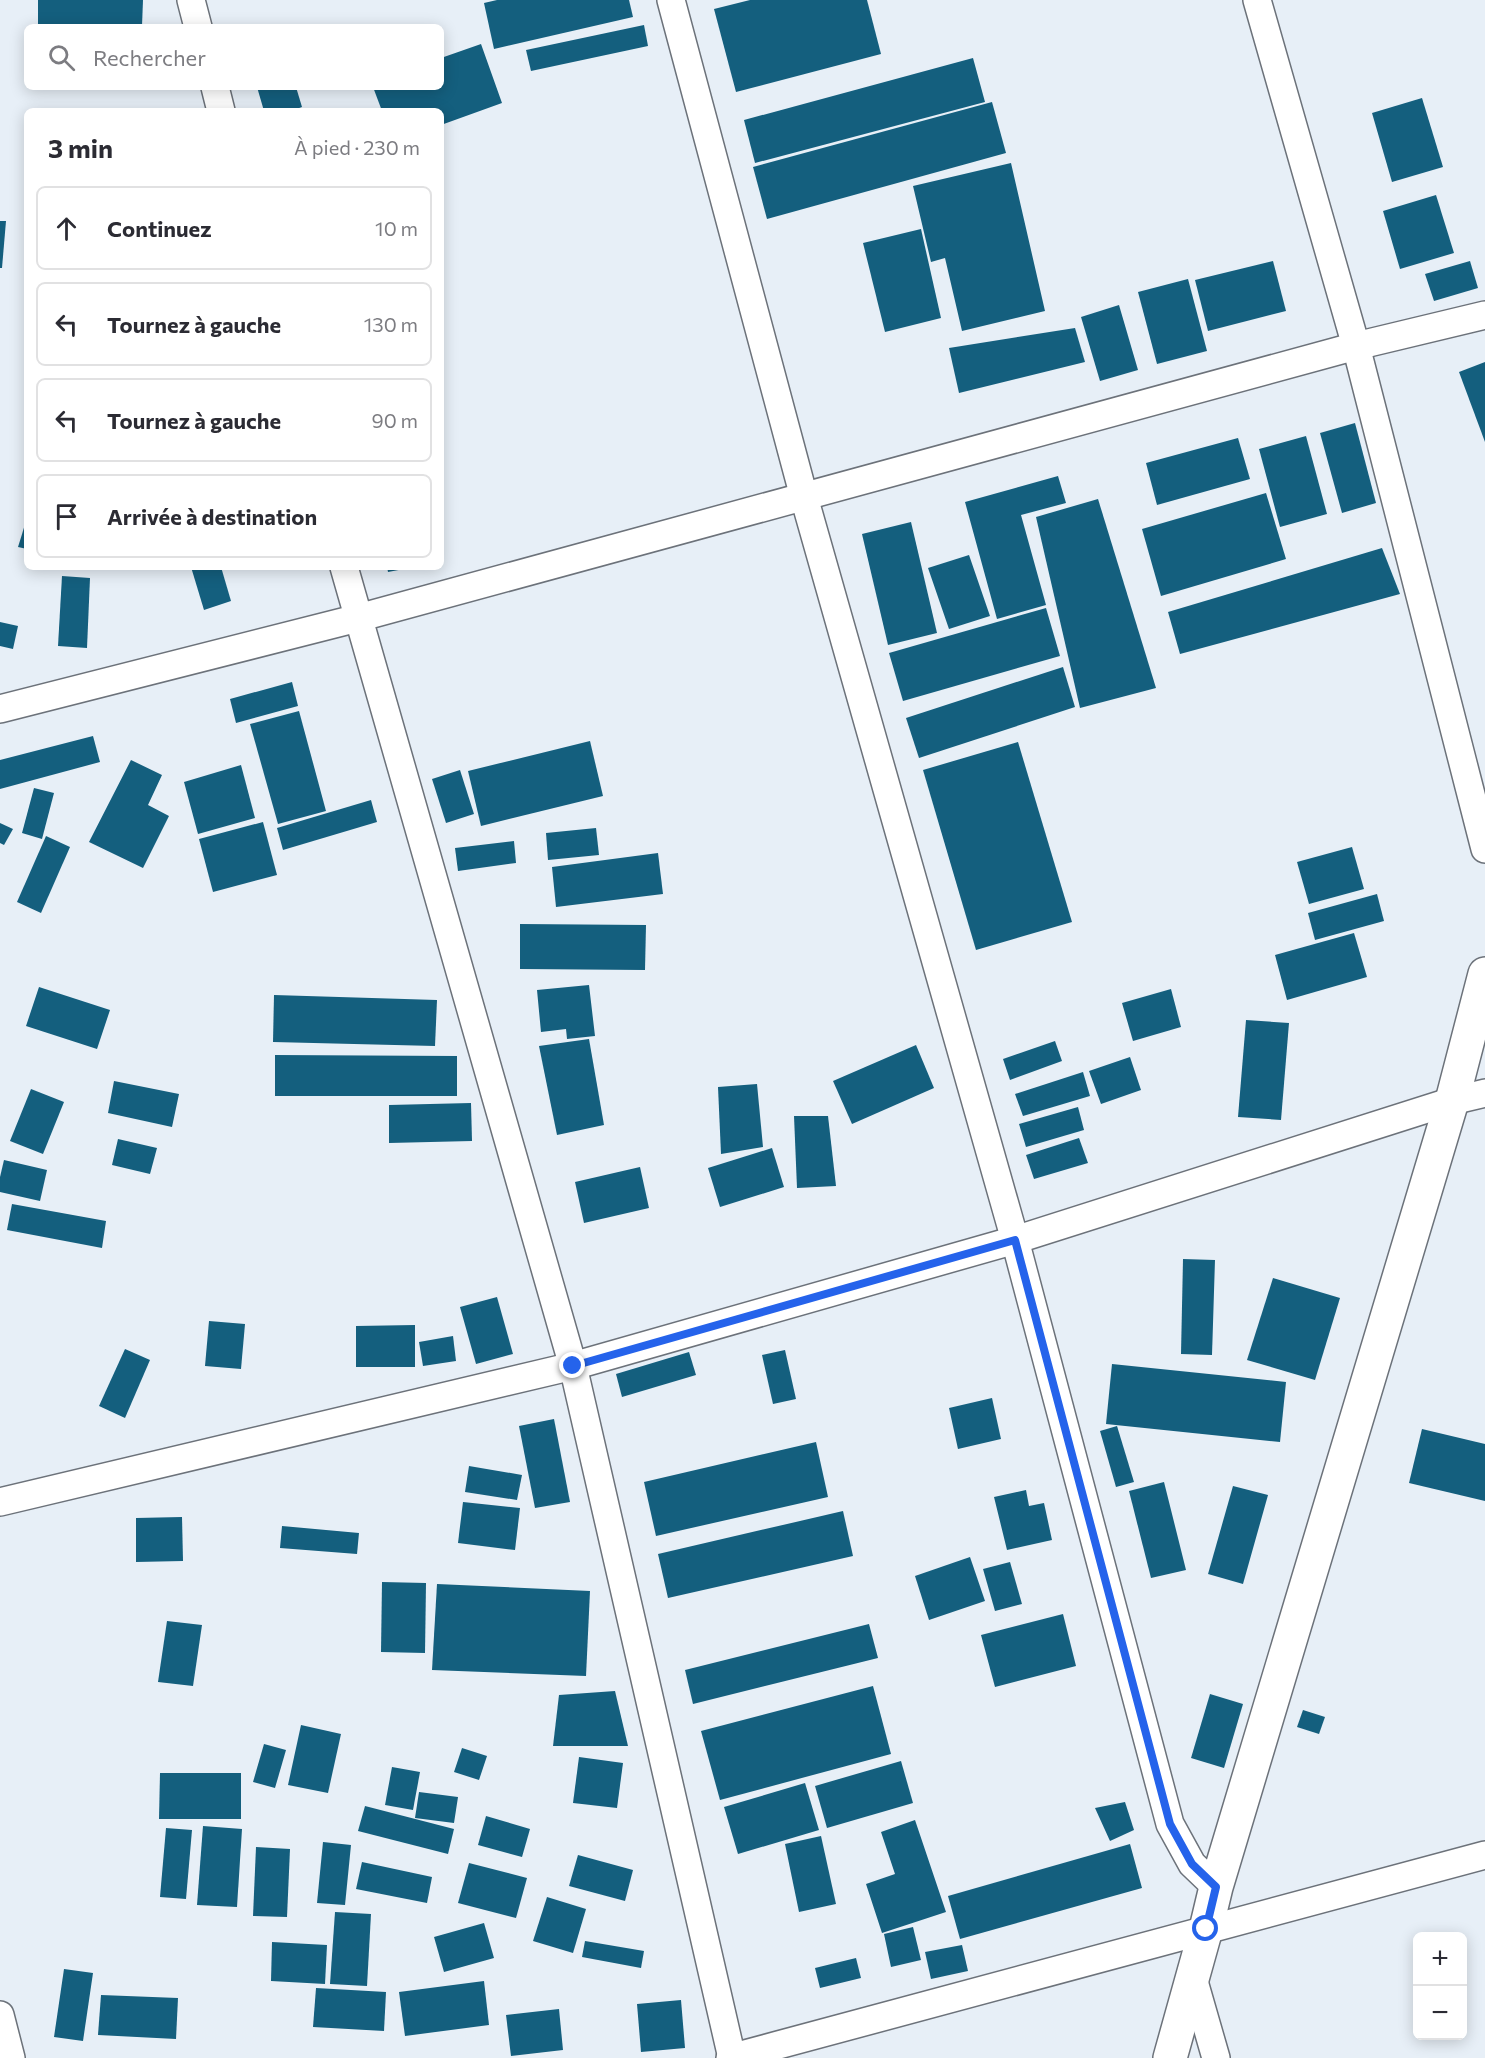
<!DOCTYPE html>
<html lang="fr">
<head>
<meta charset="utf-8">
<style>
	:root { --surface:#fff; --page:#f7f7f7; --text:#2b2b33; --muted:#7c7c81; --line:#e1e1e2 }
	body { margin:0; font-family:Commissioner,sans-serif; background:var(--page); color:var(--text) }
	.controls { position:absolute; right:18px; bottom:18px; display:grid; overflow:hidden; border-radius:9px; box-shadow:0 3px 15px #0003 }
	.controls button { width:54px; height:54px; display:grid; place-items:center; padding:0; border:0; border-bottom:2px solid var(--line); background:var(--surface); color:var(--text); font:30px sans-serif }
	.stop { position:absolute; width:18px; height:18px; margin:-14px; border:4px solid #2563eb; border-radius:50%; background:#fff }
	.stop.end { background:#2563eb; border-color:#fff; box-shadow:0 2px 6px #0008 }
	.list { margin:0; padding:0; list-style:none }
	h2 { display:flex; justify-content:space-between; align-items:center; height:78px; margin:0; padding:0 24px; font-size:26px }
	h2 small { font-size:20px; font-weight:400; color:var(--muted) }
	.list li { display:grid; grid-template-columns:39px 1fr auto; gap:18px; align-items:center; box-sizing:border-box; height:84px; margin:0 12px 12px; padding:0 12px; border:2px solid var(--line); border-radius:9px }
	.list b { display:block; font-size:22px; white-space:nowrap }
	.list em { font-size:20px; font-style:normal; color:var(--muted) }
	.icon { flex:none; width:33px; height:33px; fill:none; stroke:currentColor; stroke-width:2; stroke-linecap:round; stroke-linejoin:round }
	.map { position:relative; flex:none; width:1485px; height:2058px; overflow:hidden }
	.search { position:absolute; background:var(--surface); box-shadow:0 3px 15px #0003; left:24px; top:24px; width:420px; height:66px; display:flex; align-items:center; gap:15px; box-sizing:border-box; padding:0 21px; border-radius:9px; color:var(--muted); font-size:22px }
	.panel { position:absolute; background:var(--surface); box-shadow:0 3px 15px #0003; left:24px; top:108px; width:420px; height:462px; border-radius:9px }
	.map>svg:first-child { display:block }
	.building { fill:#145f7e }
	.lines { fill:none; stroke-linecap:round; stroke-linejoin:round }
	.minor-casing { stroke:#6c727a; stroke-width:30 }
	.secondary-casing { stroke:#6c727a; stroke-width:36 }
	.minor { stroke:#fff; stroke-width:27 }
	.secondary { stroke:#fff; stroke-width:33 }
	.route { stroke:#2563eb; stroke-width:8 }
</style>
</head>
<body>
<div class="map">
<svg width="1485" height="2058" viewBox="0 0 1485 2058">
	<rect width="100%" height="100%" fill="#e7eff7"/>
	<g class="building">
		<path d="M38 0H143L142 26 38 24Z"/>
		<path d="M497 0H629L633 17 494 49 484 3Z"/>
		<path d="M750 0H867L881 54 736 92 714 9Z"/>
		<path d="M644 25 648 46 531 71 526 50Z"/>
		<path d="M481 44 502 103 441 125V111H382L373 87H441V58Z"/>
		<path d="M973 58 985 102 755 163 744 120Z"/>
		<path d="M257 87H296L302 107 291 111H264Z"/>
		<path d="M1422 98 1443 167 1392 182 1372 113Z"/>
		<path d="M992 102 1006 153 767 219 753 167Z"/>
		<path d="M1011 163 1045 311 962 331 945 258 931 262 913 186Z"/>
		<path d="M1436 195 1454 253 1400 269 1383 211Z"/>
		<path d="M0 221H6L2 268H0Z"/>
		<path d="M921 229 941 318 885 332 863 243Z"/>
		<path d="M1273 261 1286 311 1208 331 1195 280Z"/>
		<path d="M1470 261 1478 288 1434 301 1425 274Z"/>
		<path d="M1188 279 1207 351 1157 364 1138 292Z"/>
		<path d="M1119 305 1138 370 1100 381 1081 317Z"/>
		<path d="M1075 328 1085 362 959 393 949 348Z"/>
		<path d="M1485 362V442L1459 372Z"/>
		<path d="M1355 423 1376 503 1342 513 1320 433Z"/>
		<path d="M1306 436 1327 514 1280 527 1259 449Z"/>
		<path d="M1238 438 1250 479 1157 505 1146 463Z"/>
		<path d="M1058 476 1066 503 1021 515 1046 605 997 619 965 502Z"/>
		<path d="M1266 493 1286 559 1161 596 1142 529Z"/>
		<path d="M1098 499 1156 688 1080 708 1036 517Z"/>
		<path d="M27 518V549L18 547Z"/>
		<path d="M911 522 937 633 888 645 862 534Z"/>
		<path d="M1382 548 1400 594 1180 654 1168 612Z"/>
		<path d="M969 555 990 616 949 629 928 568Z"/>
		<path d="M191 567H221L231 601 204 610Z"/>
		<path d="M387 567H409V568L388 572Z"/>
		<path d="M62 576 90 578 87 648 58 646Z"/>
		<path d="M1046 608 1060 656 903 701 889 653Z"/>
		<path d="M0 622 18 626 13 649 0 646Z"/>
		<path d="M1063 667 1075 707 919 758 906 718Z"/>
		<path d="M292 682 298 706 236 723 230 699Z"/>
		<path d="M299 711 326 811 278 824 250 724Z"/>
		<path d="M93 736 100 762 0 789V760Z"/>
		<path d="M590 741 603 796 481 826 468 771Z"/>
		<path d="M1018 742 1072 922 976 950 923 770Z"/>
		<path d="M131 760 162 775 148 805 169 816 143 868 89 842Z"/>
		<path d="M241 765 255 818 198 834 184 782Z"/>
		<path d="M460 770 474 814 446 823 432 779Z"/>
		<path d="M34 788 54 793 42 839 22 833Z"/>
		<path d="M371 800 377 822 283 850 277 828Z"/>
		<path d="M263 822 277 875 213 892 199 839Z"/>
		<path d="M0 823 13 829 4 845 0 843Z"/>
		<path d="M596 828 599 855 548 860 546 833Z"/>
		<path d="M46 836 70 847 41 913 17 902Z"/>
		<path d="M514 841 516 863 458 871 455 848Z"/>
		<path d="M1352 847 1364 889 1309 904 1297 862Z"/>
		<path d="M658 853 663 894 556 907 552 867Z"/>
		<path d="M1377 894 1384 921 1315 940 1308 913Z"/>
		<path d="M520 924 646 925 645 970 520 969Z"/>
		<path d="M1354 933 1367 977 1287 1000 1275 955Z"/>
		<path d="M589 985 595 1036 567 1039 566 1029 541 1032 537 990Z"/>
		<path d="M39 987 110 1010 97 1049 26 1026Z"/>
		<path d="M1171 989 1181 1027 1133 1041 1122 1003Z"/>
		<path d="M274 995 437 1000 435 1046 273 1042Z"/>
		<path d="M1246 1020 1289 1023 1281 1120 1238 1117Z"/>
		<path d="M589 1039 604 1125 557 1135 539 1046Z"/>
		<path d="M1055 1041 1062 1061 1010 1080 1003 1059Z"/>
		<path d="M916 1045 934 1088 852 1124 833 1081Z"/>
		<path d="M275 1055 457 1056V1096H275Z"/>
		<path d="M1130 1057 1141 1090 1101 1104 1089 1071Z"/>
		<path d="M1083 1072 1090 1096 1023 1116 1015 1094Z"/>
		<path d="M114 1081 179 1094 172 1127 108 1113Z"/>
		<path d="M757 1084 763 1147 721 1154 718 1087Z"/>
		<path d="M31 1089 64 1102 43 1154 10 1141Z"/>
		<path d="M471 1103 472 1141 389 1143V1105Z"/>
		<path d="M1078 1107 1084 1130 1026 1147 1019 1124Z"/>
		<path d="M794 1116H828L836 1186 797 1188Z"/>
		<path d="M1079 1138 1088 1163 1034 1179 1026 1155Z"/>
		<path d="M118 1139 157 1148 150 1174 112 1165Z"/>
		<path d="M772 1148 784 1187 720 1207 708 1168Z"/>
		<path d="M4 1160 47 1170 40 1201 0 1192V1177Z"/>
		<path d="M640 1167 649 1208 584 1223 575 1182Z"/>
		<path d="M12 1204 106 1221 102 1248 7 1230Z"/>
		<path d="M1183 1259 1215 1260 1212 1355 1181 1354Z"/>
		<path d="M1273 1278 1340 1298 1315 1380 1247 1360Z"/>
		<path d="M497 1297 513 1354 476 1364 460 1307Z"/>
		<path d="M209 1321 245 1324 241 1369 205 1366Z"/>
		<path d="M415 1325V1367H356V1326Z"/>
		<path d="M453 1336 456 1361 423 1366 419 1342Z"/>
		<path d="M125 1349 150 1360 125 1418 99 1406Z"/>
		<path d="M785 1350 796 1399 773 1404 762 1355Z"/>
		<path d="M689 1352 696 1375 622 1397 616 1374Z"/>
		<path d="M1112 1364 1286 1382 1280 1442 1106 1424Z"/>
		<path d="M992 1398 1001 1439 958 1449 949 1408Z"/>
		<path d="M554 1419 570 1502 535 1508 519 1426Z"/>
		<path d="M1117 1426 1134 1482 1116 1487 1100 1431Z"/>
		<path d="M1422 1429 1485 1444V1501L1409 1483Z"/>
		<path d="M816 1442 828 1497 656 1536 644 1482Z"/>
		<path d="M469 1466 522 1475 517 1500 465 1492Z"/>
		<path d="M1164 1482 1186 1570 1151 1578 1129 1491Z"/>
		<path d="M1233 1486 1268 1495 1243 1584 1208 1574Z"/>
		<path d="M1026 1490 1029 1506 1044 1503 1052 1540 1007 1550 994 1497Z"/>
		<path d="M463 1502 520 1508 515 1550 458 1543Z"/>
		<path d="M843 1511 853 1556 668 1598 658 1554Z"/>
		<path d="M182 1517 183 1561 136 1562V1518Z"/>
		<path d="M282 1526 359 1533 357 1554 280 1548Z"/>
		<path d="M970 1557 985 1601 929 1620 915 1576Z"/>
		<path d="M1010 1562 1022 1604 995 1611 983 1569Z"/>
		<path d="M382 1582 426 1583 425 1653 381 1652Z"/>
		<path d="M437 1584 590 1591 586 1676 432 1670Z"/>
		<path d="M1063 1614 1076 1666 995 1687 981 1635Z"/>
		<path d="M167 1621 202 1625 193 1686 158 1682Z"/>
		<path d="M869 1624 878 1658 693 1704 685 1670Z"/>
		<path d="M873 1686 891 1754 720 1800 701 1731Z"/>
		<path d="M615 1691 628 1746H553L559 1695Z"/>
		<path d="M1210 1694 1243 1704 1224 1768 1191 1758Z"/>
		<path d="M1303 1710 1325 1717 1319 1734 1297 1727Z"/>
		<path d="M301 1725 341 1734 328 1793 288 1785Z"/>
		<path d="M264 1744 286 1750 275 1788 253 1782Z"/>
		<path d="M462 1748 487 1756 479 1780 454 1772Z"/>
		<path d="M579 1757 623 1763 617 1808 573 1803Z"/>
		<path d="M901 1761 913 1803 827 1828 815 1786Z"/>
		<path d="M392 1767 420 1772 413 1810 385 1805Z"/>
		<path d="M160 1773H241V1819H159Z"/>
		<path d="M805 1783 819 1830 738 1854 724 1807Z"/>
		<path d="M419 1792 458 1797 454 1823 415 1818Z"/>
		<path d="M1125 1802 1134 1830 1110 1841 1095 1808Z"/>
		<path d="M365 1806 454 1829 448 1854 358 1831Z"/>
		<path d="M486 1816 530 1829 522 1857 478 1845Z"/>
		<path d="M915 1820 946 1912 882 1933 866 1884 895 1874 881 1832Z"/>
		<path d="M203 1826 242 1829 237 1907 197 1905Z"/>
		<path d="M166 1828 192 1830 186 1899 160 1897Z"/>
		<path d="M821 1836 836 1904 799 1912 785 1844Z"/>
		<path d="M323 1842 351 1845 345 1905 317 1903Z"/>
		<path d="M1130 1844 1142 1888 960 1939 948 1896Z"/>
		<path d="M256 1847 290 1849 287 1917 253 1916Z"/>
		<path d="M578 1855 633 1870 625 1901 569 1886Z"/>
		<path d="M362 1862 432 1877 427 1903 356 1889Z"/>
		<path d="M469 1863 527 1878 516 1918 458 1903Z"/>
		<path d="M547 1897 586 1909 573 1953 533 1941Z"/>
		<path d="M335 1912 371 1914 367 1986 330 1984Z"/>
		<path d="M484 1923 494 1958 444 1972 434 1937Z"/>
		<path d="M913 1927 921 1960 891 1967 884 1934Z"/>
		<path d="M585 1941 644 1951 641 1968 582 1957Z"/>
		<path d="M272 1942 327 1945 325 1984 271 1981Z"/>
		<path d="M962 1945 968 1971 931 1979 925 1952Z"/>
		<path d="M856 1958 861 1978 820 1988 815 1968Z"/>
		<path d="M64 1969 93 1973 83 2041 54 2037Z"/>
		<path d="M484 1981 489 2025 405 2036 399 1992Z"/>
		<path d="M316 1988 386 1992 384 2031 313 2027Z"/>
		<path d="M101 1995 178 1998 176 2039 98 2035Z"/>
		<path d="M681 2000 685 2048 641 2052 637 2004Z"/>
		<path d="M559 2009 563 2050 511 2056 506 2015Z"/>
	</g>
	<g class="lines">
		<g class="minor-casing">
			<g id="minor">
				<path d="M191 0 198 27"/>
				<path d="M671 0 804 497 1015 1240 1170 1824 1192 1864 1216 1887"/>
				<path d="M1257 0 1356 346 1485 849"/>
				<path d="M215 87 221 111"/>
				<path d="M344 567 573 1366 732 2058"/>
				<path d="M0 709 358 618 1356 346 1485 315"/>
				<path d="M0 1502 573 1366 1015 1240 1452 1101 1485 1093"/>
				<path d="M1193 1978 1216 2058"/>
				<path d="M0 2015 11 2058"/>
				<path d="M730 2058 1485 1855"/>
			</g>
		</g>
		<g class="secondary-casing">
			<path id="secondary" d="M1170 2058 1206 1929 1216 1887 1452 1101 1485 974"/>
		</g>
		<use href="#minor" class="minor"/>
		<use href="#secondary" class="secondary"/>
	</g>
	<g class="lines">
		<path class="route" d="M573 1366 1015 1240 1170 1824 1192 1864 1216 1887 1206 1929"/>
	</g>
</svg>
<div class="controls">
<button>+</button>
<button>−</button>
</div>
<div class="stop" style="left:1206px;top:1929px"></div>
<div class="stop end" style="left:573px;top:1366px"></div>
<div class="search"><svg class="icon" aria-label="search" viewBox="0 0 24 24"><circle cx="10" cy="10" r="6"/><path d="M15 15l6 6"/></svg>Rechercher</div>
<section class="panel">
<h2>3 min<small>À pied · 230 m</small></h2>
<ul class="list">
<li><svg class="icon" aria-label="ahead" viewBox="0 0 24 24"><path d="M12 20V5M6 11l6-6 6 6"/></svg><div><b>Continuez</b></div><em>10 m</em></li>
<li><svg class="icon" aria-label="left" viewBox="0 0 24 24"><path d="M17 20v-9H6M10 6l-5 5 5 5"/></svg><div><b>Tournez à gauche</b></div><em>130 m</em></li>
<li><svg class="icon" aria-label="left" viewBox="0 0 24 24"><path d="M17 20v-9H6M10 6l-5 5 5 5"/></svg><div><b>Tournez à gauche</b></div><em>90 m</em></li>
<li><svg class="icon" aria-label="arrive" viewBox="0 0 24 24"><path d="M6 21V4h12l-3 4 3 4H6"/></svg><div><b>Arrivée à destination</b></div></li>
</ul>
</section>
</div>
</body>
</html>
